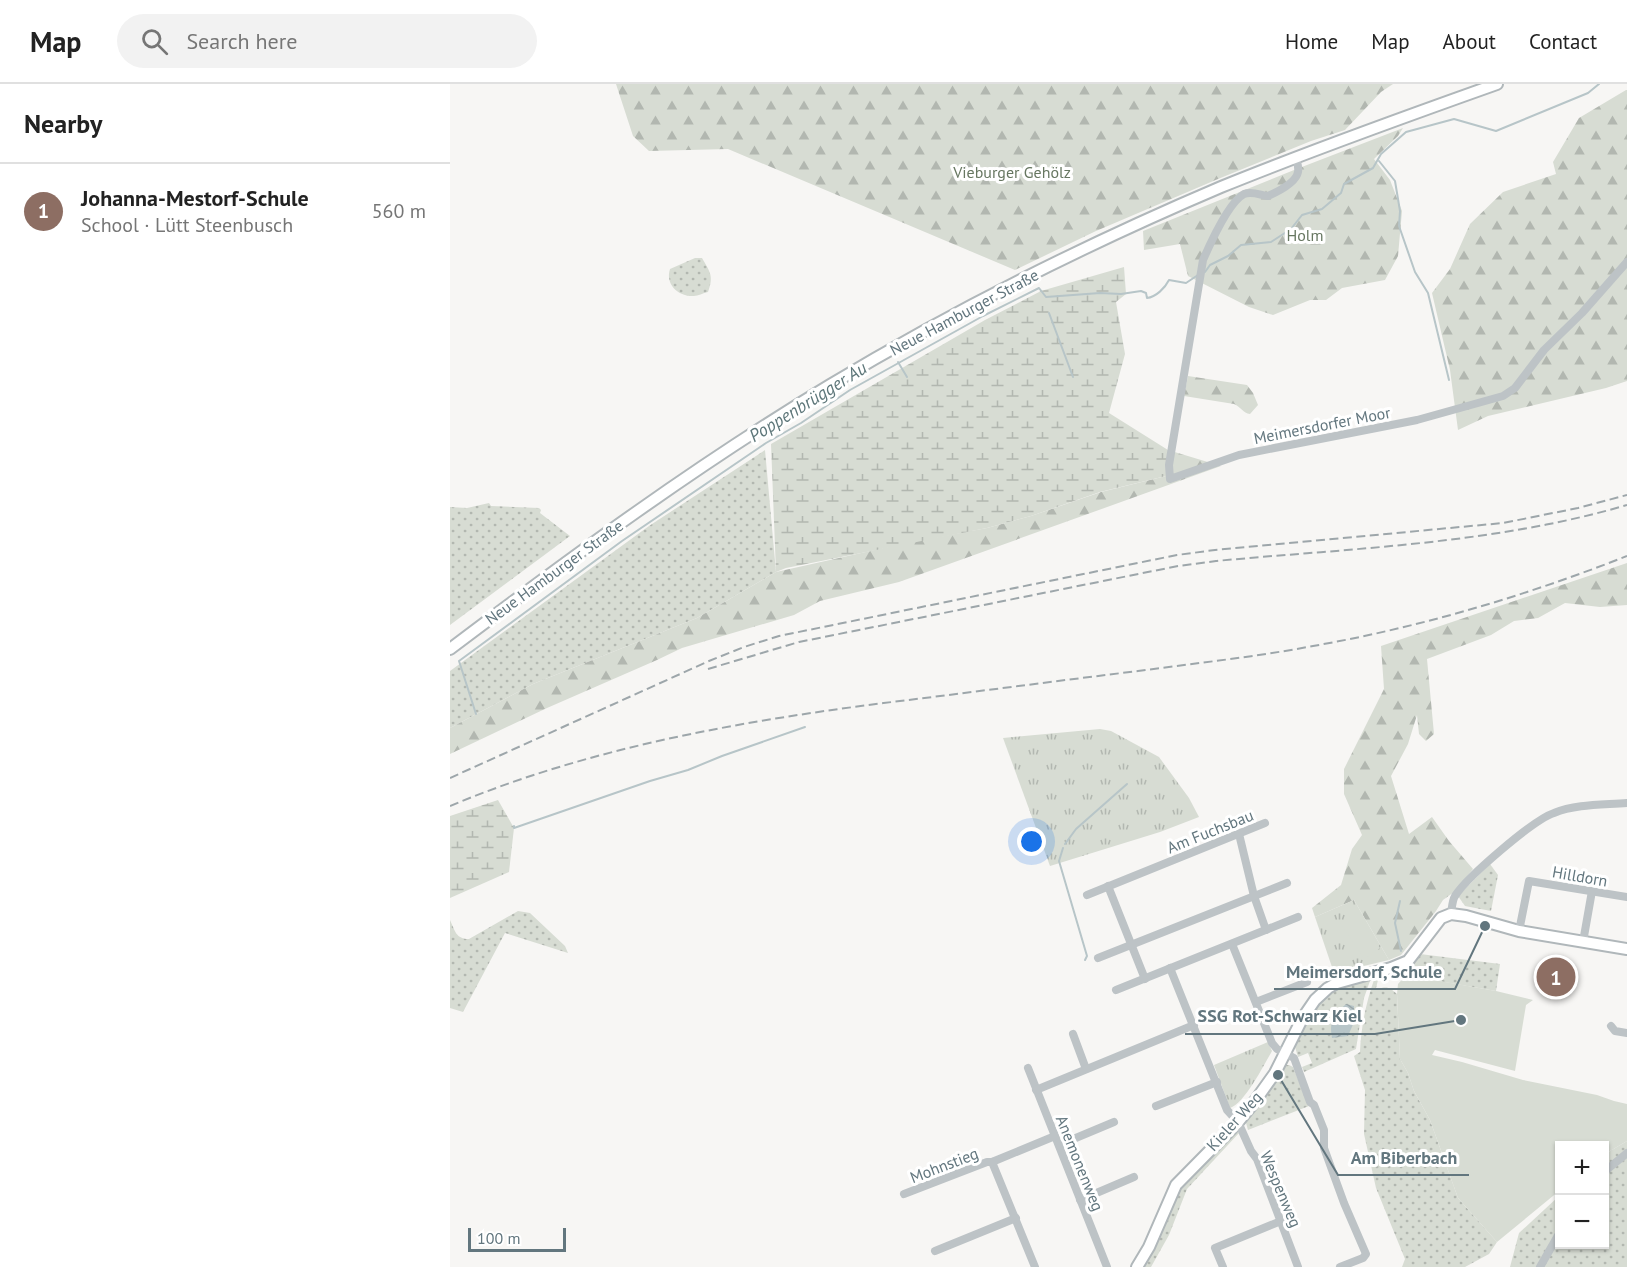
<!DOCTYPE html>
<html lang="en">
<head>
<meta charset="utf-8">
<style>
	:root { --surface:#fff; --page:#f2f2f2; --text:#222; --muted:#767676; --line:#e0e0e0; --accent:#e13c2a }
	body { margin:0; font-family:"PT Sans",sans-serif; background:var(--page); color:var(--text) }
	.controls { position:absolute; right:18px; bottom:18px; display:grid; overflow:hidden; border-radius:0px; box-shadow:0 2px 4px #0004 }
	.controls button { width:54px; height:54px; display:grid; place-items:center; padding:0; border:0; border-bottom:2px solid var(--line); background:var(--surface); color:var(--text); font:30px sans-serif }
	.scale { position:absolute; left:18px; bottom:15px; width:98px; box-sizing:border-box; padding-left:6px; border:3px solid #62767e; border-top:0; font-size:16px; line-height:21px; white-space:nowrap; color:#62767e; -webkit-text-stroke:4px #fff; paint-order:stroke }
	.you { position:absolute; left:582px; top:758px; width:21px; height:21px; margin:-15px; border:4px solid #fff; border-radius:50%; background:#1a73e8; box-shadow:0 0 0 9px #1a73e833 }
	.badge { display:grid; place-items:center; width:39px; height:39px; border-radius:50%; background:var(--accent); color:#fff; font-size:20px; font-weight:700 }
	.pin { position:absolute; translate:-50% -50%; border:3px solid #fff; box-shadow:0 2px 6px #0006 }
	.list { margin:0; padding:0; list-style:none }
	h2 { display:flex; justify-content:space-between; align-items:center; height:78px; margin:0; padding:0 24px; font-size:26px }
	h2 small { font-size:20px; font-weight:400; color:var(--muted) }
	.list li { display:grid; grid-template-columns:39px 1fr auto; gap:18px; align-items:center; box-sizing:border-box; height:96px; padding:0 24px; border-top:2px solid var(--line) }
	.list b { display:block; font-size:22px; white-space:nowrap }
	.list p { margin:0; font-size:20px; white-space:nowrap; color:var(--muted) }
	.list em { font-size:20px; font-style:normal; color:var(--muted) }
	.icon { flex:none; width:33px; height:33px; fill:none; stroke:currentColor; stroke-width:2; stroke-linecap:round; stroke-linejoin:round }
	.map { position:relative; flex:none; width:1177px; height:1183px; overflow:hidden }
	header { display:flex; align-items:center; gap:36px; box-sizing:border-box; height:84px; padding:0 30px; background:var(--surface); border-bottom:2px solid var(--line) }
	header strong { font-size:28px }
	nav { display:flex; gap:33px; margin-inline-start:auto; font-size:21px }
	.search { width:420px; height:54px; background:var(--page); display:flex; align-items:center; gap:15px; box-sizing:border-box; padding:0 21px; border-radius:33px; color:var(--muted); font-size:22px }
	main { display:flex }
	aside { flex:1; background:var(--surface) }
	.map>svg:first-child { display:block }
	.grass { fill:url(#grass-dots) }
	.forest { fill:url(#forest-firs) }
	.wetland { fill:url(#wetland-marsh) }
	.park { fill:url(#park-tufts) }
	.pitch { fill:#d7dcd3 }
	.water { fill:url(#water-waves) }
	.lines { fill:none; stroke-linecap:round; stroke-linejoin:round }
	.stream { stroke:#b7c5c8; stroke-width:2 }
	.secondary-casing { stroke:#b0b7ba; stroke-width:14 }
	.street { stroke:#bdc3c6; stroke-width:8 }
	.secondary { stroke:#fff; stroke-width:10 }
	.rail { stroke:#9da6aa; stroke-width:2; stroke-dasharray:9 4.5; stroke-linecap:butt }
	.labels { text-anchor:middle; stroke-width:6; stroke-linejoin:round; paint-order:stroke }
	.park-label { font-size:16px; fill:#677761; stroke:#fff }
	.street-label { font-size:16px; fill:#62767e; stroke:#fff }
	.water-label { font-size:18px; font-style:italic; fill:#5d7679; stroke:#fff }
	.leader { fill:none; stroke:#62767e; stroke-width:2 }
	.callout-dot { fill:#62767e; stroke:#fff; stroke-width:2 }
	.callout-label { font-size:18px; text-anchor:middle; font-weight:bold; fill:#62767e; stroke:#fff; stroke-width:6; stroke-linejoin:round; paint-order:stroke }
</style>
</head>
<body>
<header>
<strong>Map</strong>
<div class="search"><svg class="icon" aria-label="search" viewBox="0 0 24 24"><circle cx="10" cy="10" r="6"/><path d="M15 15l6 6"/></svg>Search here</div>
<nav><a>Home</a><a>Map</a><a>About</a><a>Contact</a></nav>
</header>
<main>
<aside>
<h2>Nearby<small></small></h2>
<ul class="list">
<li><span class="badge" style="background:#8d6e63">1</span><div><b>Johanna-Mestorf-Schule</b><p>School · Lütt Steenbusch</p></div><em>560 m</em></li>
</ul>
</aside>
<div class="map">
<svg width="1177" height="1183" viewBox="0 0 1177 1183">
	<defs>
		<pattern id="grass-dots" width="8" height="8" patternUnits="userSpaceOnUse" patternTransform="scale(1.5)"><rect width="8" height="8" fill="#d7dcd3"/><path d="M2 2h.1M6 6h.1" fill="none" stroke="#b2b7b0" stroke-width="1.8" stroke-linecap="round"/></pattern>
		<pattern id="forest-firs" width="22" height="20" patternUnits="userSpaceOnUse" patternTransform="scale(1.5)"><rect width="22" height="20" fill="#d7dcd3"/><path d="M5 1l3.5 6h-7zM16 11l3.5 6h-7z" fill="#b2b7b0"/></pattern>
		<pattern id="wetland-marsh" width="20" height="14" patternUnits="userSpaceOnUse" patternTransform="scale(1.5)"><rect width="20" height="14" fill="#d7dcd3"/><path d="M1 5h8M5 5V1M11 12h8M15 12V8" fill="none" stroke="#b2b7b0"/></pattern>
		<pattern id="park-tufts" width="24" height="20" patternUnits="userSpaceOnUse" patternTransform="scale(1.5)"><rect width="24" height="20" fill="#d7dcd3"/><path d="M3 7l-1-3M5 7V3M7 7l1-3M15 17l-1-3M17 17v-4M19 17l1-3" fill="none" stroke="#b2b7b0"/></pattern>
		<pattern id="water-waves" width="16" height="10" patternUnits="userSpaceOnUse" patternTransform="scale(1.5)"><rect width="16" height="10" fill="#b7c5c8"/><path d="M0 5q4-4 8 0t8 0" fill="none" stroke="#98a5a8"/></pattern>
	</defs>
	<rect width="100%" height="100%" fill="#f7f6f4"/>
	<g class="grass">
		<path d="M245 174H252C260 188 264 192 258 208 253 209 248 212 244 212 228 213 215 200 220 185Z"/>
		<path d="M315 366 326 488 247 534 83 600 0 644V587L199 442Z"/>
		<path d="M39 419 41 422 89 424 91 426 90 429 120 452 0 541V423L17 424Z"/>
		<path d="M1040 780 1048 791 1041 827 1015 822 1008 812Z"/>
		<path d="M68 827 80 829 115 862 118 869 55 849 13 928 0 924V836C5 847 6 855 19 855Z"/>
		<path d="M970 870 1050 880 1046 907 954 891 952 885Z"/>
		<path d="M929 892 926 904 929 905C937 902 940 904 947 910L950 975 958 989 964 1007 980 1036 1008 1114 1047 1158 1039 1170 1015 1183H952L955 1175 926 1104 914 1050 915 1006 904 972 910 968C911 943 916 918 925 893Z"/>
		<path d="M921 894 914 914 906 965 854 988 852 983 862 979 858 969 848 973 845 963 846 954 867 918 886 902Z"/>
		<path d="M834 981H839L843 983 859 1022 798 1046 796 1039 797 1033Z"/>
		<path d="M786 1048 789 1049 737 1105 719 1151 701 1183H693L705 1163 720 1124 731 1102 781 1049Z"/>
		<path d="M1177 1057V1183H1060L1069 1149 1109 1112 1110 1160H1154L1155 1070Z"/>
	</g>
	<g class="forest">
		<path d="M166 0H943L931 8 895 46 861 57 768 95 646 147 565 186 278 65 199 67 183 52Z"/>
		<path d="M1176 6H1177V297L1156 304 1038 332 1008 346 1000 286 982 209 1000 185 1020 140 1053 108 1106 90 1103 78 1129 34Z"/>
		<path d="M953 44 948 52 924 75 940 96 952 127 948 172 935 196 892 204 876 216H860L823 231 799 223 738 192 730 160 694 166 693 147 844 86Z"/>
		<path d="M738 292 797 301 803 309 808 321 800 330C793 329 791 323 784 320L734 312Z"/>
		<path d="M718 366 771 382 449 498 370 517 344 531 232 564 207 576 97 624 0 670V644L83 600 247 534 326 488 456 459 537 444 581 432 651 408 716 392Z"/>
		<path d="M1177 479V521L1150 523 1115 519 1088 534 1064 537 1041 551 977 575 984 650 976 657 969 650 967 631 958 660 941 692 959 750 982 733 999 757 1023 785 1004 808 993 816 986 827 951 871 939 876 904 816 865 833 862 824 891 801 902 765 912 751 894 710V685L934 605 931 562Z"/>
	</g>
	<g class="wetland">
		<path d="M674 183 676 210 666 218 675 270 659 329 718 366 716 392 650 408 581 432 537 444 336 484 326 488 321 360 535 236 591 207Z"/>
		<path d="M48 716 64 744 59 788 0 814V732Z"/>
	</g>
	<g class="park">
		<path d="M650 645 661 647 709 673 739 714 749 733 710 748 600 782 553 654Z"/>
		<path d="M904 816 939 876 884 889 865 833Z"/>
		<path d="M818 958 822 967C814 981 794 1020 780 1024L764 981Z"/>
	</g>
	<g class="pitch">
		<path d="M906 829 930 864 914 875 890 839Z"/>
		<path d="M956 891 1046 907 1083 916 1076 921 1065 987 985 966 982 971 1012 978 1073 996 1147 1011 1164 1017 1177 1020V1057L1155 1070 1154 1062H1110L1109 1107 1047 1158 1008 1114 980 1036 964 1007 958 989 950 975 947 910 948 900Z"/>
	</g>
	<path class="water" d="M896 920 904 922V938L898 952 882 954C879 936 883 932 896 920Z"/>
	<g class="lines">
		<g class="stream">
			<path d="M929 77 945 97 950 127 949 142 965 188 978 209 999 296"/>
			<path d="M755 188 760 181 778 172 791 161 821 158 841 145 852 131 872 125 891 109 894 100 923 84 931 70 956 48 1004 35 1046 47 1138 9 1149 0"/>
			<path d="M599 229 623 293"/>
			<path d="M448 278 457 293"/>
			<path d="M26 630 9 577 172 457 316 359 351 339 400 306 533 232 589 204 596 213 650 209 671 210 691 207 696 209 697 214C706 213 715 204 719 196L736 199 748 191"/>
			<path d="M64 742V744L200 697 238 686 272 672 355 643"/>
			<path d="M615 760 626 745 677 700"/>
			<path d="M613 764 609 777 637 872 635 876"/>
			<path d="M950 817 945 839 951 867"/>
		</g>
		<g class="secondary-casing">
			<g id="secondary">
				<path d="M0 565C123 472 247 381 380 301 505 226 637 160 771 103 862 66 954 33 1047 0"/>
				<path d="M687 1183 699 1163 726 1101 788 1038 805 1017 825 989 852 935 865 916 878 904 887 899 941 884 958 877 991 834 1001 830 1016 832 1069 847 1177 865"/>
			</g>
		</g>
		<g class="street">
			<path d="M846 74C847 78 849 83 848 88 846 99 827 108 818 112 810 111 802 107 794 110 779 118 760 160 753 176L719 381 720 395 789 371 967 336 1053 312 1065 304 1094 266 1132 229 1177 178"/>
			<path d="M789 750 804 812 816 846"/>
			<path d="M658 802 695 895"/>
			<path d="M637 811 815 739"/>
			<path d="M1001 830C1002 824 1002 817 1005 812 1017 793 1083 736 1104 729 1126 720 1153 721 1177 719"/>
			<path d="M1069 847 1079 797 1177 813"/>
			<path d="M1133 858 1142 807"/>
			<path d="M782 860 822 959 827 965 844 974 860 1018 864 1021 874 1046V1064L894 1119 916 1170 913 1174 890 1183"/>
			<path d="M648 874 837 799"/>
			<path d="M720 884 777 1026 788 1038 801 1067 807 1075 848 1183"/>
			<path d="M666 906 848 833"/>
			<path d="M806 918 857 898"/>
			<path d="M1161 942 1165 947 1177 949"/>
			<path d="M623 950 636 985"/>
			<path d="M578 984 657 1183"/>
			<path d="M586 1006 744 941"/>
			<path d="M706 1022 767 998"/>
			<path d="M609 1061 664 1038"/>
			<path d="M542 1078 585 1183"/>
			<path d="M1154 1088 1177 1069"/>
			<path d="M454 1110 537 1078H542L605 1052"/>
			<path d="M630 1116 684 1093"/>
			<path d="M485 1167 566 1134"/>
			<path d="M773 1183 765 1164 831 1137"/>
			<path d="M1090 1183 1110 1148"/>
		</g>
		<use href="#secondary" class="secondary"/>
		<g class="rail">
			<path d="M258 585 349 558 728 482 766 477C904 464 1044 460 1177 421"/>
			<path d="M0 694 259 577 294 563 329 552 727 471 765 466 1053 439 1128 424 1177 411"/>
			<path d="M0 722C141 663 291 637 442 618 524 608 606 597 688 587 747 579 805 573 863 562 971 543 1075 512 1177 472"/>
		</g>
	</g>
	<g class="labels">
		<g class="park-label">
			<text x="562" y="94">Vieburger Gehölz</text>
			<text x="855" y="157">Holm</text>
		</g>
		<g class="street-label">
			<text transform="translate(514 228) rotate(-28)" y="6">Neue Hamburger Straße</text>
			<text transform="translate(872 341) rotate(-11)" y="6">Meimersdorfer Moor</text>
			<text transform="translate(104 488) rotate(-36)" y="6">Neue Hamburger Straße</text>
			<text transform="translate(760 747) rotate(-22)" y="6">Am Fuchsbau</text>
			<text transform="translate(1130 792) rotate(10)" y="6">Hilldorn</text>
			<text transform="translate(784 1037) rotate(-48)" y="6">Kieler Weg</text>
			<text transform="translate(630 1079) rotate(68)" y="6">Anemonenweg</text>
			<text transform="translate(494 1081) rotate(-21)" y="6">Mohnstieg</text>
			<text transform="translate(831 1105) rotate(67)" y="6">Wespenweg</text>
		</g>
		<g class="water-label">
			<text transform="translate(358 318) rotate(-32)" y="6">Poppenbrügger Au</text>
		</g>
	</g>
	<path class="leader" d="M1035 842L1005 905H824M1011 936L925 950H735M828 991L888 1091H1019"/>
	<g class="callout-dot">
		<circle cx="1035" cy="842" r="6"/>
		<circle cx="1011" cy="936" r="6"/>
		<circle cx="828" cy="991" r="6"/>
	</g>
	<g class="callout-label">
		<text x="914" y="894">Meimersdorf, Schule</text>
		<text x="830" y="938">SSG Rot-Schwarz Kiel</text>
		<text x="954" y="1080">Am Biberbach</text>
	</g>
</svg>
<div class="controls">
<button>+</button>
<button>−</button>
</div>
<div class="scale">100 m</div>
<div class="you"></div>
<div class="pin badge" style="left:1106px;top:893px;background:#8d6e63">1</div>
</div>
</main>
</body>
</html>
